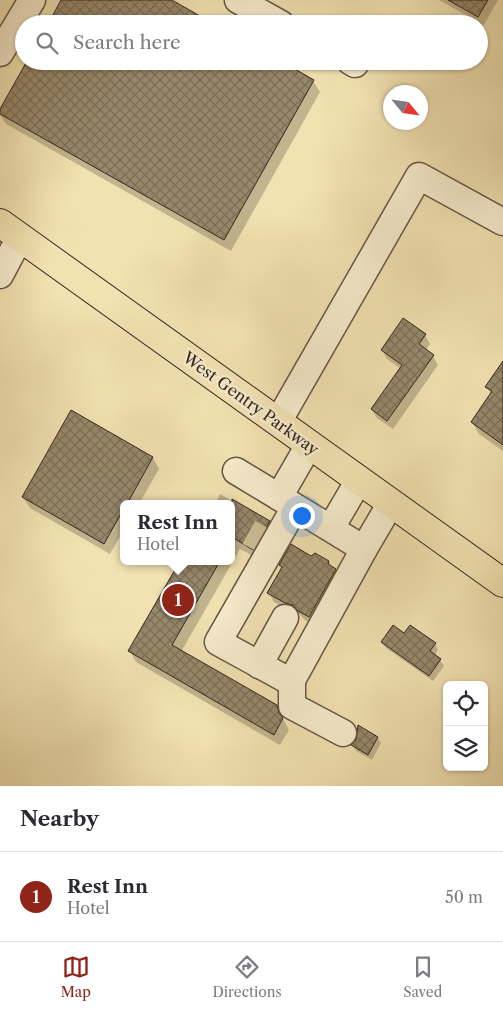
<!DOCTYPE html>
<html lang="en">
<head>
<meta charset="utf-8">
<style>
	:root { --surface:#fff; --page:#f7f7f7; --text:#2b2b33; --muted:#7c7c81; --line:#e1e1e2; --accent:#8f2418 }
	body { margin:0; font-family:"Libre Caslon Text",serif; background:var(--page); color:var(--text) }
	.controls { position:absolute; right:15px; bottom:15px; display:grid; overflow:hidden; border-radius:8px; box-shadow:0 1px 4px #0004 }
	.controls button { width:45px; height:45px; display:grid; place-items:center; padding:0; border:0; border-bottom:1px solid var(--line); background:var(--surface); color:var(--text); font:25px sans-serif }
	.compass { position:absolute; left:383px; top:85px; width:45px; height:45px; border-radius:50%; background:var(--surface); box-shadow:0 1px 4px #0004; rotate:119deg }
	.you { position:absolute; left:301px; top:515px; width:18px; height:18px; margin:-12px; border:4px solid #fff; border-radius:50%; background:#1a73e8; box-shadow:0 0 0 8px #1a73e833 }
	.badge { display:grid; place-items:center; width:32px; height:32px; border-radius:50%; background:var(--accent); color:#fff; font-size:16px; font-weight:700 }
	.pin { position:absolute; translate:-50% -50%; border:2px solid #fff; box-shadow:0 1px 5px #0006 }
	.popup { position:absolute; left:120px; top:500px; width:115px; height:65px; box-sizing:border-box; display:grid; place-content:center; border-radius:8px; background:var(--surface); filter:drop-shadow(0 1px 4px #0005); font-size:16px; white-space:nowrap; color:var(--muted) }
	.popup b { font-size:19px; color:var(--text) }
	.popup::after { content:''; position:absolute; left:50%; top:100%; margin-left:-10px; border:10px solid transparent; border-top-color:var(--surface) }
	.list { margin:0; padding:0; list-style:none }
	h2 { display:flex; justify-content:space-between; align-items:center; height:65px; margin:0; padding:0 20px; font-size:21px }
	h2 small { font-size:16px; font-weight:400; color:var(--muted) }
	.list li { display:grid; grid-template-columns:32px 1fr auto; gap:15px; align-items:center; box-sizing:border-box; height:90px; padding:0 20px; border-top:1px solid var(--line) }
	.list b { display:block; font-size:19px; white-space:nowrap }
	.list p { margin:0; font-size:16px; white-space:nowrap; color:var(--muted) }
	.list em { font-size:16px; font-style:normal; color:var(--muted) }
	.icon { flex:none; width:28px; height:28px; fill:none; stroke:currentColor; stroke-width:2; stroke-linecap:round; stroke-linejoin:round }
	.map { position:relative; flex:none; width:503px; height:786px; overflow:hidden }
	.search { position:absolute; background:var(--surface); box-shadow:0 1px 4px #0004; left:15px; right:15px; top:15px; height:55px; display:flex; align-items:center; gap:12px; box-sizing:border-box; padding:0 18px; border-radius:28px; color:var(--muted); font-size:19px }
	.sheet { height:155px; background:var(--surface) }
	nav { display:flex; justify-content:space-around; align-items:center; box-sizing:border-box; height:70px; border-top:1px solid var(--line); background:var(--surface); font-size:14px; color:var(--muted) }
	nav a { display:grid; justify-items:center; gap:2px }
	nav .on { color:var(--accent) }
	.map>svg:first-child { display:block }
	.shadow { fill:#0003 }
	.building { fill:url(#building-cross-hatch); stroke:#34271f }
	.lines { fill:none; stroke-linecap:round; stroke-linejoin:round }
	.minor-tunnel { stroke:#ccbd95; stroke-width:26; stroke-dasharray:26 13; stroke-linecap:butt }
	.minor-casing { stroke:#645644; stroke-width:29 }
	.major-casing { stroke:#34271f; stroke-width:30 }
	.minor { stroke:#f7eccd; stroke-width:26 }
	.major { stroke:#f2e2b2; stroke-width:28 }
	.labels { text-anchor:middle; stroke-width:5; stroke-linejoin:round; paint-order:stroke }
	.street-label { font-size:16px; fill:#34271f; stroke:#f7eccd }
</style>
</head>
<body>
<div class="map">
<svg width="503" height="786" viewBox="0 0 503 786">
	<defs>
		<pattern id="building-cross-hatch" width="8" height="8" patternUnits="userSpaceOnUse" patternTransform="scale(1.25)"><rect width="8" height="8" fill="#97886b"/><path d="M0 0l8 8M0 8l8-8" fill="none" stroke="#7c6f57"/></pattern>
	</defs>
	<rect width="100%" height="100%" fill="#f2e2b2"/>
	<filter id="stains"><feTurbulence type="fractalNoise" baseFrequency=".004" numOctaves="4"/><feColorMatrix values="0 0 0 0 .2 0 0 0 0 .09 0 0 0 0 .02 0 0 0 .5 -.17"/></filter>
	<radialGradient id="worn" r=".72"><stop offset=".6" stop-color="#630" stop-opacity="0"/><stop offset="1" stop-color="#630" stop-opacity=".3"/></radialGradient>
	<g class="shadow">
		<path d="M439 0H498L484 25Z"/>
		<path d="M313 81 320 92 231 251 6 124 0 115V111Z"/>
		<path d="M425 335 430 344 426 350 433 356 438 365 393 429 377 418 372 410 401 369 387 359 382 350Z"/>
		<path d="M503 363V451L479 434 472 422 491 395 487 387Z"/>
		<path d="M153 458 159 469 139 504H124V530L110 554 30 508 23 497Z"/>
		<path d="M220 494 269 522 275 533 260 560 240 549 181 652 276 706 289 730 280 745 136 662 130 651 181 561H232V504H215Z"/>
		<path d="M312 557 329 562 340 578 314 626 305 620 299 614 291 612 274 602 269 593 283 568 281 565Z"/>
		<path d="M404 635 435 644 438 650 434 656 440 660 444 666 433 681 386 648 382 642Z"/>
		<path d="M377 737 381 743 372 760 356 751 353 745Z"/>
	</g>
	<g class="building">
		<path d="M61 0H172L214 24H48Z"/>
		<path d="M448 0H488L478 17Z"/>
		<path d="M27 61H281L314 80 224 240 0 114V109Z"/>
		<path d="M403 318 426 334 419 344 434 355 387 421 371 409 402 365 381 350Z"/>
		<path d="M503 361V445L471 422 492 391 485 387Z"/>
		<path d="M71 410 153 457 127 504H124V508L104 544 22 497Z"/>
		<path d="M232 499 270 521 253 550 232 537Z"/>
		<path d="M291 544 311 556 315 553 329 561 328 564 336 569 309 617 298 611 293 605 285 603 267 593 282 567 279 565Z"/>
		<path d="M180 561H220L172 645 277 705 279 713 283 718 274 735 128 651Z"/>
		<path d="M393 625 404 633 410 625 436 643 430 651 441 659 429 676 381 642Z"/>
		<path d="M358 725 378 737 368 755 351 745 356 740Z"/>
	</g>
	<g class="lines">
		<path class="minor-tunnel" d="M254 550 270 521"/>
		<g class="minor-casing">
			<g id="minor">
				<path d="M238 0 281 24"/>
				<path d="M0 53 32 0"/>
				<path d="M350 61 355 64"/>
				<path d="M0 275 20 237"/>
				<path d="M278 422 419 176 503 222"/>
				<path d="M309 445 279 497 364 549 391 503"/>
				<path d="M236 471 279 497"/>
				<path d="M295 507 218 642 291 682 364 549"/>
				<path d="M331 528 359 480"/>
				<path d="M259 665 285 618"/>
				<path d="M292 680V706L343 733"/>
			</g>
		</g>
		<g class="major-casing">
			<path id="major" d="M0 223 503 583"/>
		</g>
		<use href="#minor" class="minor"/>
		<use href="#major" class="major"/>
	</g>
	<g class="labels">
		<g class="street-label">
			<text transform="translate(251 403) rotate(36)" y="6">West Gentry Parkway</text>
		</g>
	</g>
	<rect width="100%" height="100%" filter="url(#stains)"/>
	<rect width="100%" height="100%" fill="url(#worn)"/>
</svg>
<div class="controls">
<button><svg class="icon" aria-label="locate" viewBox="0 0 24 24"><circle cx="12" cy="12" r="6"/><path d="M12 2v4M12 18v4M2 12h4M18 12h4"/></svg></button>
<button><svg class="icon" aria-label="layers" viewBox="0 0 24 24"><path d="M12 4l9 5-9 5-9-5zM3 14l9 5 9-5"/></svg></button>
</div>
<svg class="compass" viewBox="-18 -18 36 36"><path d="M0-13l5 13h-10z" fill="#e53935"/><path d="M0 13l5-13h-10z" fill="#7c7c81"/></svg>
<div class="you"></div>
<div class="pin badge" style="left:178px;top:600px">1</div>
<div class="popup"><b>Rest Inn</b>Hotel</div>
<div class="search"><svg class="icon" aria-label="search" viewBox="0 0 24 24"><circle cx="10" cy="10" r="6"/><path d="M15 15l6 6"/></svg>Search here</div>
</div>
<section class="sheet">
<h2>Nearby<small></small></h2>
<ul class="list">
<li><span class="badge">1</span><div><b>Rest Inn</b><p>Hotel</p></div><em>50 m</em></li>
</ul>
</section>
<nav>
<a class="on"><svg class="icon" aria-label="map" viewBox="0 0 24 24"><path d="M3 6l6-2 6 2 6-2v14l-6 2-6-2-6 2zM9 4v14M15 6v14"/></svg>Map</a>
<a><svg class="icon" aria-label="directions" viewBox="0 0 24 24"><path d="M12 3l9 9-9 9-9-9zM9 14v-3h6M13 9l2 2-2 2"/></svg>Directions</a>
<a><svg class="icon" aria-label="saved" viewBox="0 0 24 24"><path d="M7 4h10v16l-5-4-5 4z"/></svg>Saved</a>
</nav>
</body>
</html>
